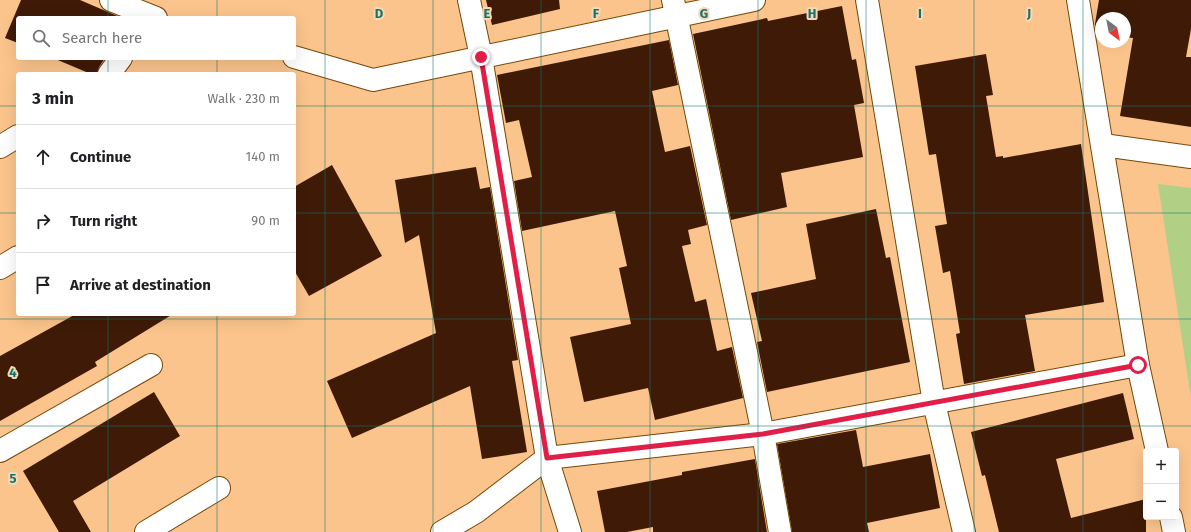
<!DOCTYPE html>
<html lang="en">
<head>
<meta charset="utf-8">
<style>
	:root { --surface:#fff; --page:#f2f2f2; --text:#202124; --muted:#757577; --line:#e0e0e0 }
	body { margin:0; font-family:"Fira Sans",sans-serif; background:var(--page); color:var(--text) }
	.controls { position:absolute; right:12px; bottom:12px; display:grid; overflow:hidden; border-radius:4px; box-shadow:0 4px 16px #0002 }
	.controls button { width:36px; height:36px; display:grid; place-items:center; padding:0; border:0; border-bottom:1px solid var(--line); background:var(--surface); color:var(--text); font:20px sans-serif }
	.compass { position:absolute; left:1095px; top:12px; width:36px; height:36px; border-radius:50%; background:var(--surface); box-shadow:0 4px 16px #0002; rotate:148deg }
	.stop { position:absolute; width:12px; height:12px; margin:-9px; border:3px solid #e11d48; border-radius:50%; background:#fff }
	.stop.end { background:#e11d48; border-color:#fff; box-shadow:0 1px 4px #0008 }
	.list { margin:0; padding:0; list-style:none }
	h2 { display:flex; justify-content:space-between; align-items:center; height:52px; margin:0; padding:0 16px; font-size:17px }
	h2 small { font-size:13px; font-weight:400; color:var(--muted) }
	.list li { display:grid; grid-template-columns:26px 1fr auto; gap:12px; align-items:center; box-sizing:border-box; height:64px; padding:0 16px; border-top:1px solid var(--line) }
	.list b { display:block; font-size:15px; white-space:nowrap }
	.list em { font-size:13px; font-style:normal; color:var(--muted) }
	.icon { flex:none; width:22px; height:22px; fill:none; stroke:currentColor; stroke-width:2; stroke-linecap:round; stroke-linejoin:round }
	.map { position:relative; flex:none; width:1191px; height:532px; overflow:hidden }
	.search { position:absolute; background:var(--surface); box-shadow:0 4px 16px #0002; left:16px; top:16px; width:280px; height:44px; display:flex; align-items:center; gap:10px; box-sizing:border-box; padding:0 14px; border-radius:4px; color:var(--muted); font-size:15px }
	.panel { position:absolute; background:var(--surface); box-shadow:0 4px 16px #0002; left:16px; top:72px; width:280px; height:244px; border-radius:4px }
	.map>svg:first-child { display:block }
	.green { fill:#b1d086 }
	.building { fill:#3f1b07 }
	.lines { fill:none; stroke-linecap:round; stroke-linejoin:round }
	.minor-casing { stroke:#774806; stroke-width:24 }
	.minor { stroke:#fff; stroke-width:22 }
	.route { stroke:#e11d48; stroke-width:5 }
	.grid { fill:none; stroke:#0f766e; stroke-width:1; stroke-opacity:0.55 }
	.grid-label { font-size:13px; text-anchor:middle; font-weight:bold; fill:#0f766e; stroke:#f8d7b5; stroke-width:4; stroke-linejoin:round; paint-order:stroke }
</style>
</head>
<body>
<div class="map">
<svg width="1191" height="532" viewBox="0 0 1191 532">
	<rect width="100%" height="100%" fill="#fbc48c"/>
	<path class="green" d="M1158 184 1191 188V398Z"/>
	<g class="building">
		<path d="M21 0H80L122 18H18V43L5 38Z"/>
		<path d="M486 0H559L560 9 492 25Z"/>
		<path d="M1099 0H1191V29L1186 57H1191V127L1120 116 1133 38 1125 37V18H1101V33L1096 32 1095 24Z"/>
		<path d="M842 6 852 60 856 59 864 103 854 105 863 157 781 173 787 207 731 220 693 34 767 18 768 21Z"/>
		<path d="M669 40 678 85 652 91 665 152 690 146 707 225 688 230 691 244 682 246 695 302 706 299 717 351 732 347 743 398 655 420 648 388 584 402 570 337 631 324 619 268 627 266 615 211 522 231 514 181 532 177 519 120 506 123 497 75Z"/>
		<path d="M986 54 993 95 986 96 996 157 1003 156V158L1081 144 1104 302 1025 315 1035 371 964 384 956 334 960 333 950 271 943 273 935 226 947 224 936 154 929 155 915 66Z"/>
		<path d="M53 58H105L99 67 97 74H91Z"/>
		<path d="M332 165 382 256 309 296 294 270V187Z"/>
		<path d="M476 167 480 189 490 187 518 360 512 361 527 452 482 459 470 386 352 438 327 381 436 333 419 235 405 243 395 180Z"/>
		<path d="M876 209 886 258 890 257 910 362 767 392 757 342 762 341 751 293 816 279 806 224Z"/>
		<path d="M76 314H173L95 362 97 366 0 421V356Z"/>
		<path d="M154 392 180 436 73 501 91 532H59L23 471Z"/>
		<path d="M1123 393 1134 439 1056 459 1071 518 1146 499V532H999L985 475 982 476 971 432Z"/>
		<path d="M856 430 863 467 930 454 940 508 867 523 869 532H792L777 444Z"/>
		<path d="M755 459 767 532H653V527L627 532H605L597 491 682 475V472Z"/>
	</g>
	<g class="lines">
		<g class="minor-casing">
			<g id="minor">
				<path d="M111 0 156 18"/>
				<path d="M469 0 481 57 547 458 570 532"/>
				<path d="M673 0 763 434 780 532"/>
				<path d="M867 0 934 403 964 532"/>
				<path d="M1078 0 1138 365 1157 451"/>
				<path d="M294 57 373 80 754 0"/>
				<path d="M109 74 121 58"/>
				<path d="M1103 145 1191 157"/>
				<path d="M0 147 18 136"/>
				<path d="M0 268 18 257"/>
				<path d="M0 451 151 365"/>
				<path d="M1171 517 1174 532"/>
				<path d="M146 532 219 488"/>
				<path d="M442 532 476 512 547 458 763 434 1138 365"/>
			</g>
		</g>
		<use href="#minor" class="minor"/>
	</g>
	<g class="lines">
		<path class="route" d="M481 57 547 458 763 434 1138 365"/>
	</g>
	<path class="grid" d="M108 0V18M217 0V18M325 0V532M433 0V532M541 0V532M650 0V532M758 0V532M866 0V532M974 0V532M1083 0V532M108 58V74M217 58V74M0 106H18M294 106H1191M0 213H18M294 213H1191M108 314V532M217 314V532M0 319H1191M0 426H1191"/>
	<g class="grid-label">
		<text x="379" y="18">D</text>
		<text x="487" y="18">E</text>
		<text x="596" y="18">F</text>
		<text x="704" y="18">G</text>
		<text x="812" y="18">H</text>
		<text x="920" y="18">I</text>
		<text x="1029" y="18">J</text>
		<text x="13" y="377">4</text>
		<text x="13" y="483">5</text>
	</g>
</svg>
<div class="controls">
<button>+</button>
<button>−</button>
</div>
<svg class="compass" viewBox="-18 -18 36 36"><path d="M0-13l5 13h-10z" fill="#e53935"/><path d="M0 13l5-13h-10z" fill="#757577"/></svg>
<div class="stop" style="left:1138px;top:365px"></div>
<div class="stop end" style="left:481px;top:57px"></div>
<div class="search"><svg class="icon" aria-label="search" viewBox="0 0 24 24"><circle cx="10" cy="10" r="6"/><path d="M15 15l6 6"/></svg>Search here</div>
<section class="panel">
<h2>3 min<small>Walk · 230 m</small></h2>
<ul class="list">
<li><svg class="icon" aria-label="ahead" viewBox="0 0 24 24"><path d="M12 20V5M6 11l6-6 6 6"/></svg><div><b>Continue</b></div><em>140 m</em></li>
<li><svg class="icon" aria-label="right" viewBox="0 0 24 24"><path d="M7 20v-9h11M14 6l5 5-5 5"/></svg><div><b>Turn right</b></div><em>90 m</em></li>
<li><svg class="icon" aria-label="arrive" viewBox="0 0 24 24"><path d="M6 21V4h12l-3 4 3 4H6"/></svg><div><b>Arrive at destination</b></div></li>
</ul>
</section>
</div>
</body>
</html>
